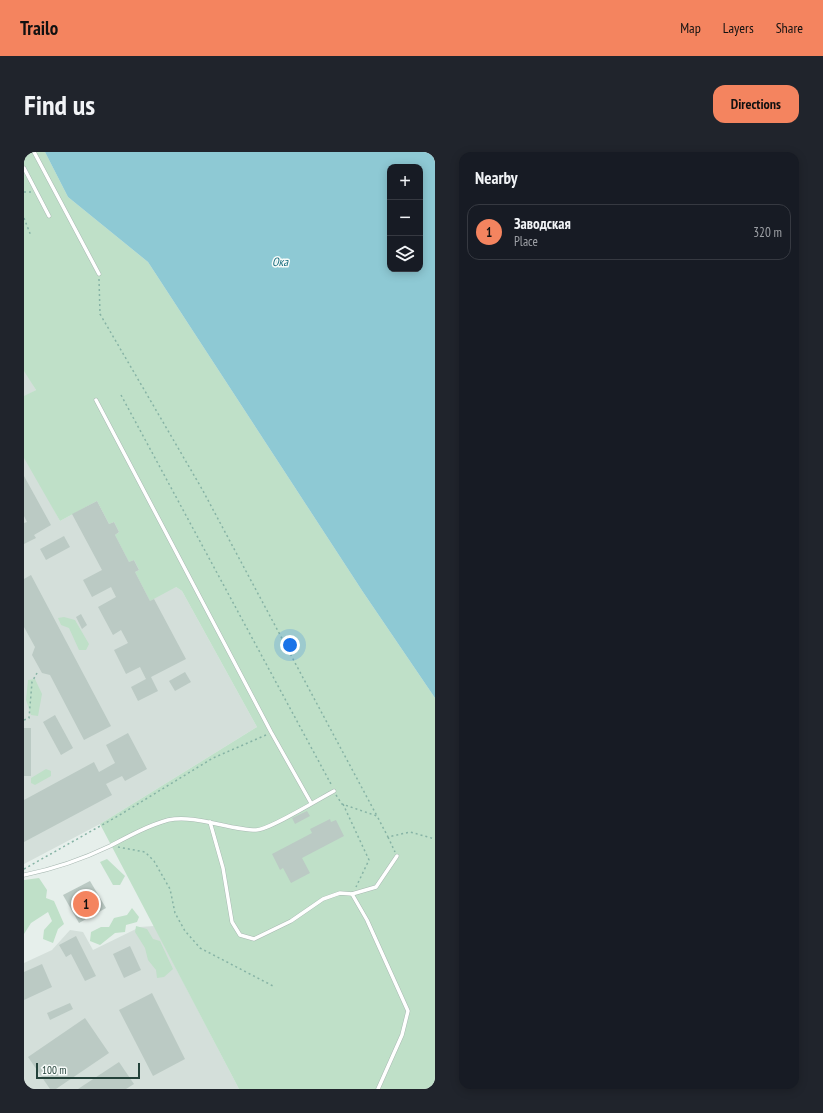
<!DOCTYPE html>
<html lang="en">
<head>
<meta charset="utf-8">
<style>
	:root { --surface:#171b24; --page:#20242c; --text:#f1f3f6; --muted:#9ea1a6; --line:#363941; --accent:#f4845f }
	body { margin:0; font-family:"PT Sans Narrow",sans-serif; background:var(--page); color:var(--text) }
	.controls { position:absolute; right:12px; top:12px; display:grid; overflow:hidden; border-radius:8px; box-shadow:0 2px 10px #0003 }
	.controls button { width:36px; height:36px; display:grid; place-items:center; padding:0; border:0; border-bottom:1px solid var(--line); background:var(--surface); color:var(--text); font:20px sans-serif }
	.scale { position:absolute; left:12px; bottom:10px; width:104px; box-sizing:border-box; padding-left:4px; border:2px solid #24423a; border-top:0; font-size:11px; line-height:14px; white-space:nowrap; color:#24423a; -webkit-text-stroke:3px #f7fbf9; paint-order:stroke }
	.you { position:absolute; left:266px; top:493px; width:14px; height:14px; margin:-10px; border:3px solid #fff; border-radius:50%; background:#1a73e8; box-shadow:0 0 0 6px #1a73e833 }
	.badge { display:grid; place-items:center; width:26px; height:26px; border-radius:50%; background:var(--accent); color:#111; font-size:13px; font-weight:700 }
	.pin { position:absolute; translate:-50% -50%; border:2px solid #fff; box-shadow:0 1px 4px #0006 }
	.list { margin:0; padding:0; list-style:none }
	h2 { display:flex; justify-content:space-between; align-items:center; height:52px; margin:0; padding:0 16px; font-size:17px }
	h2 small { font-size:13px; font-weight:400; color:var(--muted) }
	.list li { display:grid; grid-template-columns:26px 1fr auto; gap:12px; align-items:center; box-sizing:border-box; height:56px; margin:0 8px 8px; padding:0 8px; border:1px solid var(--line); border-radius:12px }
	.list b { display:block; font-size:15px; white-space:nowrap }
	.list p { margin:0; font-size:13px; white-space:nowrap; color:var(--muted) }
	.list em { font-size:13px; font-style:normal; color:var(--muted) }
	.icon { flex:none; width:22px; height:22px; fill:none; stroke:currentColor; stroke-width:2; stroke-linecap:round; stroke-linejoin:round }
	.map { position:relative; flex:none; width:411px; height:937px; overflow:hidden; border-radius:12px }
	header { display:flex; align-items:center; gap:24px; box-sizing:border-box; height:56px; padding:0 20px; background:var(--accent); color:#111 }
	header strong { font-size:19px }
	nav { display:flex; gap:22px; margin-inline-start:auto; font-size:14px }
	.intro { display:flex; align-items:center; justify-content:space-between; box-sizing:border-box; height:96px; padding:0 24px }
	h1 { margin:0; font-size:28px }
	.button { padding:10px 18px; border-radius:12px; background:var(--accent); color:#111; font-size:14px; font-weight:700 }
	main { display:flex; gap:24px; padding:0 24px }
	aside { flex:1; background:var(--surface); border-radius:12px; box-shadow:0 2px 10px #0003 }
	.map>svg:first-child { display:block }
	.built { fill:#d4dfda }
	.green { fill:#bfe0c8 }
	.water { fill:#8ec9d4; fill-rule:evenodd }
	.building { fill:#bbcac4 }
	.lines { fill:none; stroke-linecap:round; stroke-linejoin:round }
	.lane-casing { stroke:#a8b8b2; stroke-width:4.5 }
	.path { stroke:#86b3a5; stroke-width:1.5; stroke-dasharray:2 3; stroke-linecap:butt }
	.lane { stroke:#fff; stroke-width:3.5 }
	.labels { text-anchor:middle; stroke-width:3; stroke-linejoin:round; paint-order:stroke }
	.water-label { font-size:12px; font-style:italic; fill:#1c6f80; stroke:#f7fbf9 }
</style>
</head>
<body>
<header>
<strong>Trailo</strong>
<nav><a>Map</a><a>Layers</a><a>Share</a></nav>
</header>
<div class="intro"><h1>Find us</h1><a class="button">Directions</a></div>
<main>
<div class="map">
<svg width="411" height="937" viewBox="0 0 411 937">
	<rect width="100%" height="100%" fill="#e6efeb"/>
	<g class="built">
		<path d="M0 216 12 238 0 245Z"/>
		<path d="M0 302 36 369 73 349 85 372 90 370 95 380 91 382 115 418 111 420 152 435 158 439 233 575 76 672 0 712Z"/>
		<path d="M130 774 215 937H0V811L28 798 46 778 59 780 69 798 116 775Z"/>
	</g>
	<g class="green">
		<path d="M0 0H21L44 45 124 110 339 440 411 546V937H215L76 672 233 575 158 439 152 435 126 449 111 420 115 418 110 408 105 410 91 383 95 380 90 370 85 372 73 349 36 369 0 306V244L12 238 0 219Z"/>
		<path d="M40 465 51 468 65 492 62 498H55L45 476 37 473 34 466Z"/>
		<path d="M11 527 18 542 14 564 7 563 2 548 4 528Z"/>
		<path d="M22 617 27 619V624L11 633 7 631V626Z"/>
		<path d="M83 707 101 724 96 733H89L76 710Z"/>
		<path d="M15 726 23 738 22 746 30 749 40 772 34 777 29 791 19 787 20 778 28 769 24 760 7 771 0 782V728Z"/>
		<path d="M108 756 115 765 113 770 102 773 101 780 91 781 76 793 66 789 67 780 77 775H85L90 766 103 763Z"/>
		<path d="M112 774 123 777 129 787 136 789 149 817 140 825 133 826 132 818 124 808 121 796 111 780Z"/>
	</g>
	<path class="water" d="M21 0H411V546L339 440 124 110 44 45ZM366 15H396V117H366Z"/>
	<g class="building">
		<path d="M0 324 27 373 10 383 12 386 0 392V371L3 370 0 364Z"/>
		<path d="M73 349 85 372 90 370 95 380 91 383 105 410 110 408 115 418 111 420 126 449 130 447 162 507 127 525 134 539 114 549 107 535 122 527 116 515 102 522 90 498 104 491 97 478 89 483 74 455 92 445 87 435 68 445 59 428 78 418 48 362Z"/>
		<path d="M40 384 46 395 22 408 16 397Z"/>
		<path d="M7 423 87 574 60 588 26 523 18 521 8 503 11 495 0 475V427Z"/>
		<path d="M57 462 63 473 58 477 52 465Z"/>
		<path d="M161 520 167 530 151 539 145 529Z"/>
		<path d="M31 563 49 596 37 603 19 570Z"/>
		<rect x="0" y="576" width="7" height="48"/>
		<path d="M104 581 123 617 101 629 98 624 82 632 88 643 0 690V648L70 610 75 620 91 611 82 593Z"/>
		<path d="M283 659 286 664 271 672 268 666Z"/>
		<path d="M306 667 307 670 312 668 320 684 278 706 286 721 267 731 259 716 256 718 248 702 288 681 286 677Z"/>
		<path d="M66 729 82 756 55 771 39 743Z"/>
		<path d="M52 784 72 824 61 829 47 802 42 805 35 793Z"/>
		<path d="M106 794 117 818 100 826 89 802Z"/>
		<path d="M18 812 28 835 0 848V820Z"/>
		<path d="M128 841 161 907 129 924 95 858Z"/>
		<path d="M46 851 49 857 26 868 23 861Z"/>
		<path d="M61 866 85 901 32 937H26L4 905Z"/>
		<path d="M95 910 110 932 102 937H54Z"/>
	</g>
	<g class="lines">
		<g class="lane-casing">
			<g id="lane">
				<path d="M10 0 75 122"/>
				<path d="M0 16 25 64"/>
				<path d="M72 248 247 580 287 651"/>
				<path d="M186 670 199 716 208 770 216 783 230 787 267 769 299 747 316 741 328 742 343 768 384 859 378 883 354 937"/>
				<path d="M0 723C30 717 59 707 86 694 105 684 123 674 144 668 171 662 205 678 232 678 245 678 295 647 310 639"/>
				<path d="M328 742 352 735 373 704"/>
			</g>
		</g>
		<g class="path">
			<path d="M0 40H7"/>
			<path d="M0 66 7 84"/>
			<path d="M75 127 76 162 178 337 353 664"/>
			<path d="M97 243 308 634"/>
			<path d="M0 568 5 566 8 530 13 521"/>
			<path d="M312 643 318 652 353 664 364 685 386 680 411 687"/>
			<path d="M319 652 345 708 332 735"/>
			<path d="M364 685 371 700"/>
			<path d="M94 695 121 700 130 709 146 737 151 761 161 779 176 796 249 834"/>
			<path d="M0 717 94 664 189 606 242 583"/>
		</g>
		<use href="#lane" class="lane"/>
	</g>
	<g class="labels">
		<g class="water-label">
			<text x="256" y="114">Ока</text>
		</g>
	</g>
</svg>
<div class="controls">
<button>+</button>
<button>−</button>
<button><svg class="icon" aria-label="layers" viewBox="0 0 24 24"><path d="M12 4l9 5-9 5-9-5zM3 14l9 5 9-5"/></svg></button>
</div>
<div class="scale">100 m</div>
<div class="you"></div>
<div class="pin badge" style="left:62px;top:752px">1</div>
</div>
<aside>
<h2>Nearby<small></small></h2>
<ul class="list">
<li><span class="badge">1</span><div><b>Заводская</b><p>Place</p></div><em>320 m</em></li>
</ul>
</aside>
</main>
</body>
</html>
